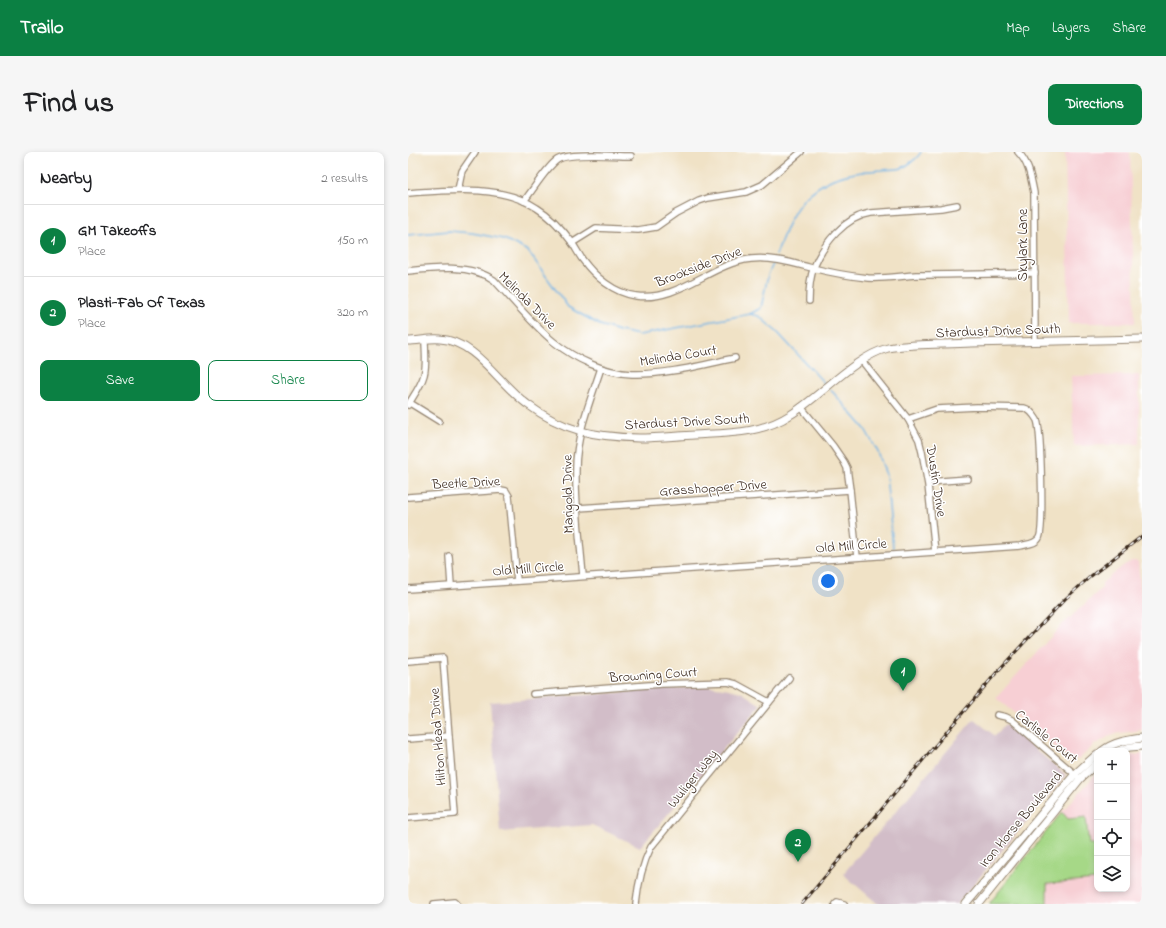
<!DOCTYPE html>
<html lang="en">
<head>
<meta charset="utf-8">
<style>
	:root { --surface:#fff; --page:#f6f6f6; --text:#202124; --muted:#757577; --line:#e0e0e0; --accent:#0b8043 }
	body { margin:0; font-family:"Indie Flower",sans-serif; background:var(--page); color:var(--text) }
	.controls { position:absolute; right:12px; bottom:12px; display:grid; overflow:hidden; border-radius:8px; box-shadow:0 2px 6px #0003 }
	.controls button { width:36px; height:36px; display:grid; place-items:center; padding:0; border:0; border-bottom:1px solid var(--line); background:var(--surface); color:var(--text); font:20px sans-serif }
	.you { position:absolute; left:420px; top:429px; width:14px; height:14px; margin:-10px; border:3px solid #fff; border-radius:50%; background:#1a73e8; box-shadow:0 0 0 6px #1a73e833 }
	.badge { display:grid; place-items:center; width:26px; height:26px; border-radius:50%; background:var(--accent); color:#fff; font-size:13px; font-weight:700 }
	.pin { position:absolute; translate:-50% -33px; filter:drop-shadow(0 1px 2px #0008) }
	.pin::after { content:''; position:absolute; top:21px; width:14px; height:12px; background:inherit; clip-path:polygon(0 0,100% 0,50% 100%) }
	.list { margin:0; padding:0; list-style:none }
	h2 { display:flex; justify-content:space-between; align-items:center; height:52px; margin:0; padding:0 16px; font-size:17px }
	h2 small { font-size:13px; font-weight:400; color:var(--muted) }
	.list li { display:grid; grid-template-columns:26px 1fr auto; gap:12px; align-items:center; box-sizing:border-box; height:72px; padding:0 16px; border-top:1px solid var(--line) }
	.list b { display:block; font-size:15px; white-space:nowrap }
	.list p { margin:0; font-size:13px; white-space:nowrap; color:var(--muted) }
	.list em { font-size:13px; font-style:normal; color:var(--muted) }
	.actions { display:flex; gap:8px; padding:12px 16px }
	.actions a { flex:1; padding:9px 0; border:1px solid var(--accent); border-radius:8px; text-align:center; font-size:14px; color:var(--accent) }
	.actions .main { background:var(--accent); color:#fff }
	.icon { flex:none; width:22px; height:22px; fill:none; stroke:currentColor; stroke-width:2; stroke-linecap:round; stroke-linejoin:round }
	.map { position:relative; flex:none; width:734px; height:752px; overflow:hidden; border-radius:8px }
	header { display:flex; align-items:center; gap:24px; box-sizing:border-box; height:56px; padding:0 20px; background:var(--accent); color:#fff }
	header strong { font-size:19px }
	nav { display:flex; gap:22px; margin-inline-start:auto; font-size:14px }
	.intro { display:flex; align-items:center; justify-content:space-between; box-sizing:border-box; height:96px; padding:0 24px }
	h1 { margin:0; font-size:28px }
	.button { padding:10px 18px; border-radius:8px; background:var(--accent); color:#fff; font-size:14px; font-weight:700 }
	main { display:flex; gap:24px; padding:0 24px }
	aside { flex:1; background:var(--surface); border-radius:8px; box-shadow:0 2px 6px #0003 }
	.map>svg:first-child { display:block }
	.built { fill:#f7cfd4 }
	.industrial { fill:#d2bdc8 }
	.green { fill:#a6d887; stroke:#708152 }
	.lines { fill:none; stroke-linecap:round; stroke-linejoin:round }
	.stream { stroke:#71b4e6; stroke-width:1.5 }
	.minor-casing { stroke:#968672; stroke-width:8 }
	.tertiary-casing { stroke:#968672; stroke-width:9 }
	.minor { stroke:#fff; stroke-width:5.5 }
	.tertiary { stroke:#fff; stroke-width:7 }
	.rail-casing { stroke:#3b2a1e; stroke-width:3 }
	.rail { stroke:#fff; stroke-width:1.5; stroke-dasharray:4.5; stroke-linecap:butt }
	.labels { text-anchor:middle; stroke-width:3; stroke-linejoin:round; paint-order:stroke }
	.street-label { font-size:14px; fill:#3b2a1e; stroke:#fff }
</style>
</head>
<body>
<header>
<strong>Trailo</strong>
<nav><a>Map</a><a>Layers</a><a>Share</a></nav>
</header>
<div class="intro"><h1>Find us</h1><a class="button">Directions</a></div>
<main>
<aside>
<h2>Nearby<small>2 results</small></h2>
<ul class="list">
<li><span class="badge">1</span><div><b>GM Takeoffs</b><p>Place</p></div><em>150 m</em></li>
<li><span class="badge">2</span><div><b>Plasti-Fab Of Texas</b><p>Place</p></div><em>320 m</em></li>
</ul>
<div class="actions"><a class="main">Save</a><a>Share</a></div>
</aside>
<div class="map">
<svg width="734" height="752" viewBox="0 0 734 752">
	<rect width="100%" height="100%" fill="#fff"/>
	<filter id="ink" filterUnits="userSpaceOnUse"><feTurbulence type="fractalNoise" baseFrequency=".025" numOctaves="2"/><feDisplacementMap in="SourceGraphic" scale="8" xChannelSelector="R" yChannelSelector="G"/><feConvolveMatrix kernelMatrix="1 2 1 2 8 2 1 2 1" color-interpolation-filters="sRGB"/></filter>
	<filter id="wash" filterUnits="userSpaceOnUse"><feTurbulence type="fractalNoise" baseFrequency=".012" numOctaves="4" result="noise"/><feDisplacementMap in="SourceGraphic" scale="16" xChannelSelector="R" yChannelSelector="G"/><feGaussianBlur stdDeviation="0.9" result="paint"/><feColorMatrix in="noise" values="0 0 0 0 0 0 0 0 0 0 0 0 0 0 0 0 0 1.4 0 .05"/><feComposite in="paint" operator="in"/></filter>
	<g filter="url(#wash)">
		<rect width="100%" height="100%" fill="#f0e2c6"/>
		<g class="built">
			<path d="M657 0H722L727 171H661Z"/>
			<path d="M731 223V292L666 294 663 224Z"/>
			<path d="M724 409H730L734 454V578L705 582 686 593 670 608 666 605 663 608 588 546 651 476 694 436V431L716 413Z"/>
			<path d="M734 602V752H639L638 732 689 728V737H719V604Z"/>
			<path d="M689 621V693H681L654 660Z"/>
		</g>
		<g class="industrial">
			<path d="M300 534 316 536 333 540 353 553 232 695 184 673 92 680 82 550Z"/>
			<path d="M566 567 587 584 597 572 658 623 549 752H470L435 722Z"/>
		</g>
		<path class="green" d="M654 660 660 667 678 665 681 693H689V728L639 732V752H581Z"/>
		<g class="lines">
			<g class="stream">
				<path d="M0 83 41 79 64 81 96 87 120 99 160 155 192 173 211 179 231 183 342 162 351 164 371 182 416 231"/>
				<path d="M368 103C375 84 382 63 395 48 403 40 415 31 425 27 440 21 457 19 473 18 479 17 489 18 494 16 500 13 510 6 513 0"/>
				<path d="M342 162 353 156 360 123 365 112"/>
				<path d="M423 238 457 277 470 300 478 323 485 396"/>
			</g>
		</g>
	</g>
	<g filter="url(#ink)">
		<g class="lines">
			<g class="minor-casing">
				<g id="minor">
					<path d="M610 0C621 11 623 26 626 41L627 189"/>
					<path d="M50 38 54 19 67 0"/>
					<path d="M0 41C41 38 93 32 129 56 142 64 154 77 163 89 167 95 170 101 174 107 187 125 206 141 228 144 271 150 303 111 343 107 363 105 381 110 400 115 420 120 440 124 460 126 476 127 492 124 508 123 547 123 587 122 627 121"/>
					<path d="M116 49C125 38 138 16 149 8 160 0 209 4 223 4"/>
					<path d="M164 91 188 76 230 78 248 75 268 61 291 49 300 46 338 40 354 33 393 0"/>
					<path d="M0 119C27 116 63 112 86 128 106 149 124 172 146 190 167 207 197 221 224 222 257 223 294 213 327 206"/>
					<path d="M401 149C401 138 402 125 406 115 416 91 437 65 463 61L533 56 549 53"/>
					<path d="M454 209 500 267 511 288 514 300 520 333 527 400"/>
					<path d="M2 251 31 269"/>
					<path d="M0 253C6 243 13 234 16 223 19 212 17 199 17 188"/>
					<path d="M393 255 425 294 436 310 439 316 442 338 449 405"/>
					<path d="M520 330 560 327"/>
					<path d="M0 345 93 338 98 339 101 344 109 429"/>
					<path d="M170 356 442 338"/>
					<path d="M41 404 43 433"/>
					<path d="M175 424C172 388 167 352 168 316 168 283 183 247 193 216"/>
					<path d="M0 437 612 394C619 392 628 392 631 386 636 378 633 278 629 268 626 263 622 257 616 256L569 255 529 257 500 267"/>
					<path d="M0 509 35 506 47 662 0 666"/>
					<path d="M125 542 254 532 320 530 328 532 361 550"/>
					<path d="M589 563 598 565 604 568 669 624"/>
					<path d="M0 587 41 584"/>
					<path d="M26 752 47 750 49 752"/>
					<path d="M228 752C230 732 234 713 243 695L381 526"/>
					<path d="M427 752 429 750 436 752"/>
				</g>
			</g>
			<g class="tertiary-casing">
				<g id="tertiary">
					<path d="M0 189C10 189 21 186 32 187 68 189 91 232 119 252 155 279 187 285 231 286 249 286 268 284 286 283 319 281 353 282 382 263 412 245 446 205 480 196 489 194 498 194 508 193 526 192 545 192 563 191 620 190 677 188 734 187"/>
					<path d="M694 599C706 590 719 588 734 586"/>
					<path d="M709 599 722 595 734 594"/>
					<path d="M558 752 667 622 689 602"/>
					<path d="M571 752 672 627 689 611"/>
				</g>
			</g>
			<use href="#minor" class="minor"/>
			<use href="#tertiary" class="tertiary"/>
			<g class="rail-casing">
				<path id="rail" d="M394 752 589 520 625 481 657 447 683 424 734 384"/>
			</g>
			<use href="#rail" class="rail"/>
		</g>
	</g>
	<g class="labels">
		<g class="street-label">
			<text transform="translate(614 93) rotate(-90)" y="5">Skylark Lane</text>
			<text transform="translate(290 114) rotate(-21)" y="5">Brookside Drive</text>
			<text transform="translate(120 148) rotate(45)" y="5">Melinda Drive</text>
			<text transform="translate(590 178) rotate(-2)" y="5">Stardust Drive South</text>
			<text transform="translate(270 203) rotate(-9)" y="5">Melinda Court</text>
			<text transform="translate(279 269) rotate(-3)" y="5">Stardust Drive South</text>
			<text transform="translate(529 329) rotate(81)" y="5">Dustin Drive</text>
			<text transform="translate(58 330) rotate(-3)" y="5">Beetle Drive</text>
			<text transform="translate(305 335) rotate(-4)" y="5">Grasshopper Drive</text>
			<text transform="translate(159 342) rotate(-91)" y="5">Marigold Drive</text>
			<text transform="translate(443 393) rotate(-4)" y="5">Old Mill Circle</text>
			<text transform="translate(120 416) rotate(-4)" y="5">Old Mill Circle</text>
			<text transform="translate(245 522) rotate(-4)" y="5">Browning Court</text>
			<text transform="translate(639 584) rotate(39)" y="5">Carlisle Court</text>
			<text transform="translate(29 585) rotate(-94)" y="5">Hilton Head Drive</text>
			<text transform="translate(284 626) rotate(-51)" y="5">Wuliger Way</text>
			<text transform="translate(612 667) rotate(-50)" y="5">Iron Horse Boulevard</text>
		</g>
	</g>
</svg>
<div class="controls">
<button>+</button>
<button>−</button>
<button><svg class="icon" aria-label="locate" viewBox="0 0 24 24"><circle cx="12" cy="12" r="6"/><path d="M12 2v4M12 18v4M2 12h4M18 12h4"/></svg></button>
<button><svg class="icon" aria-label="layers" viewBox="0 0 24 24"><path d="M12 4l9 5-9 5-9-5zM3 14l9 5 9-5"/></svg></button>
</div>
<div class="you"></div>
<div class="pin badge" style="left:495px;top:539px">1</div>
<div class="pin badge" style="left:390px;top:710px">2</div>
</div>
</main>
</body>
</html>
